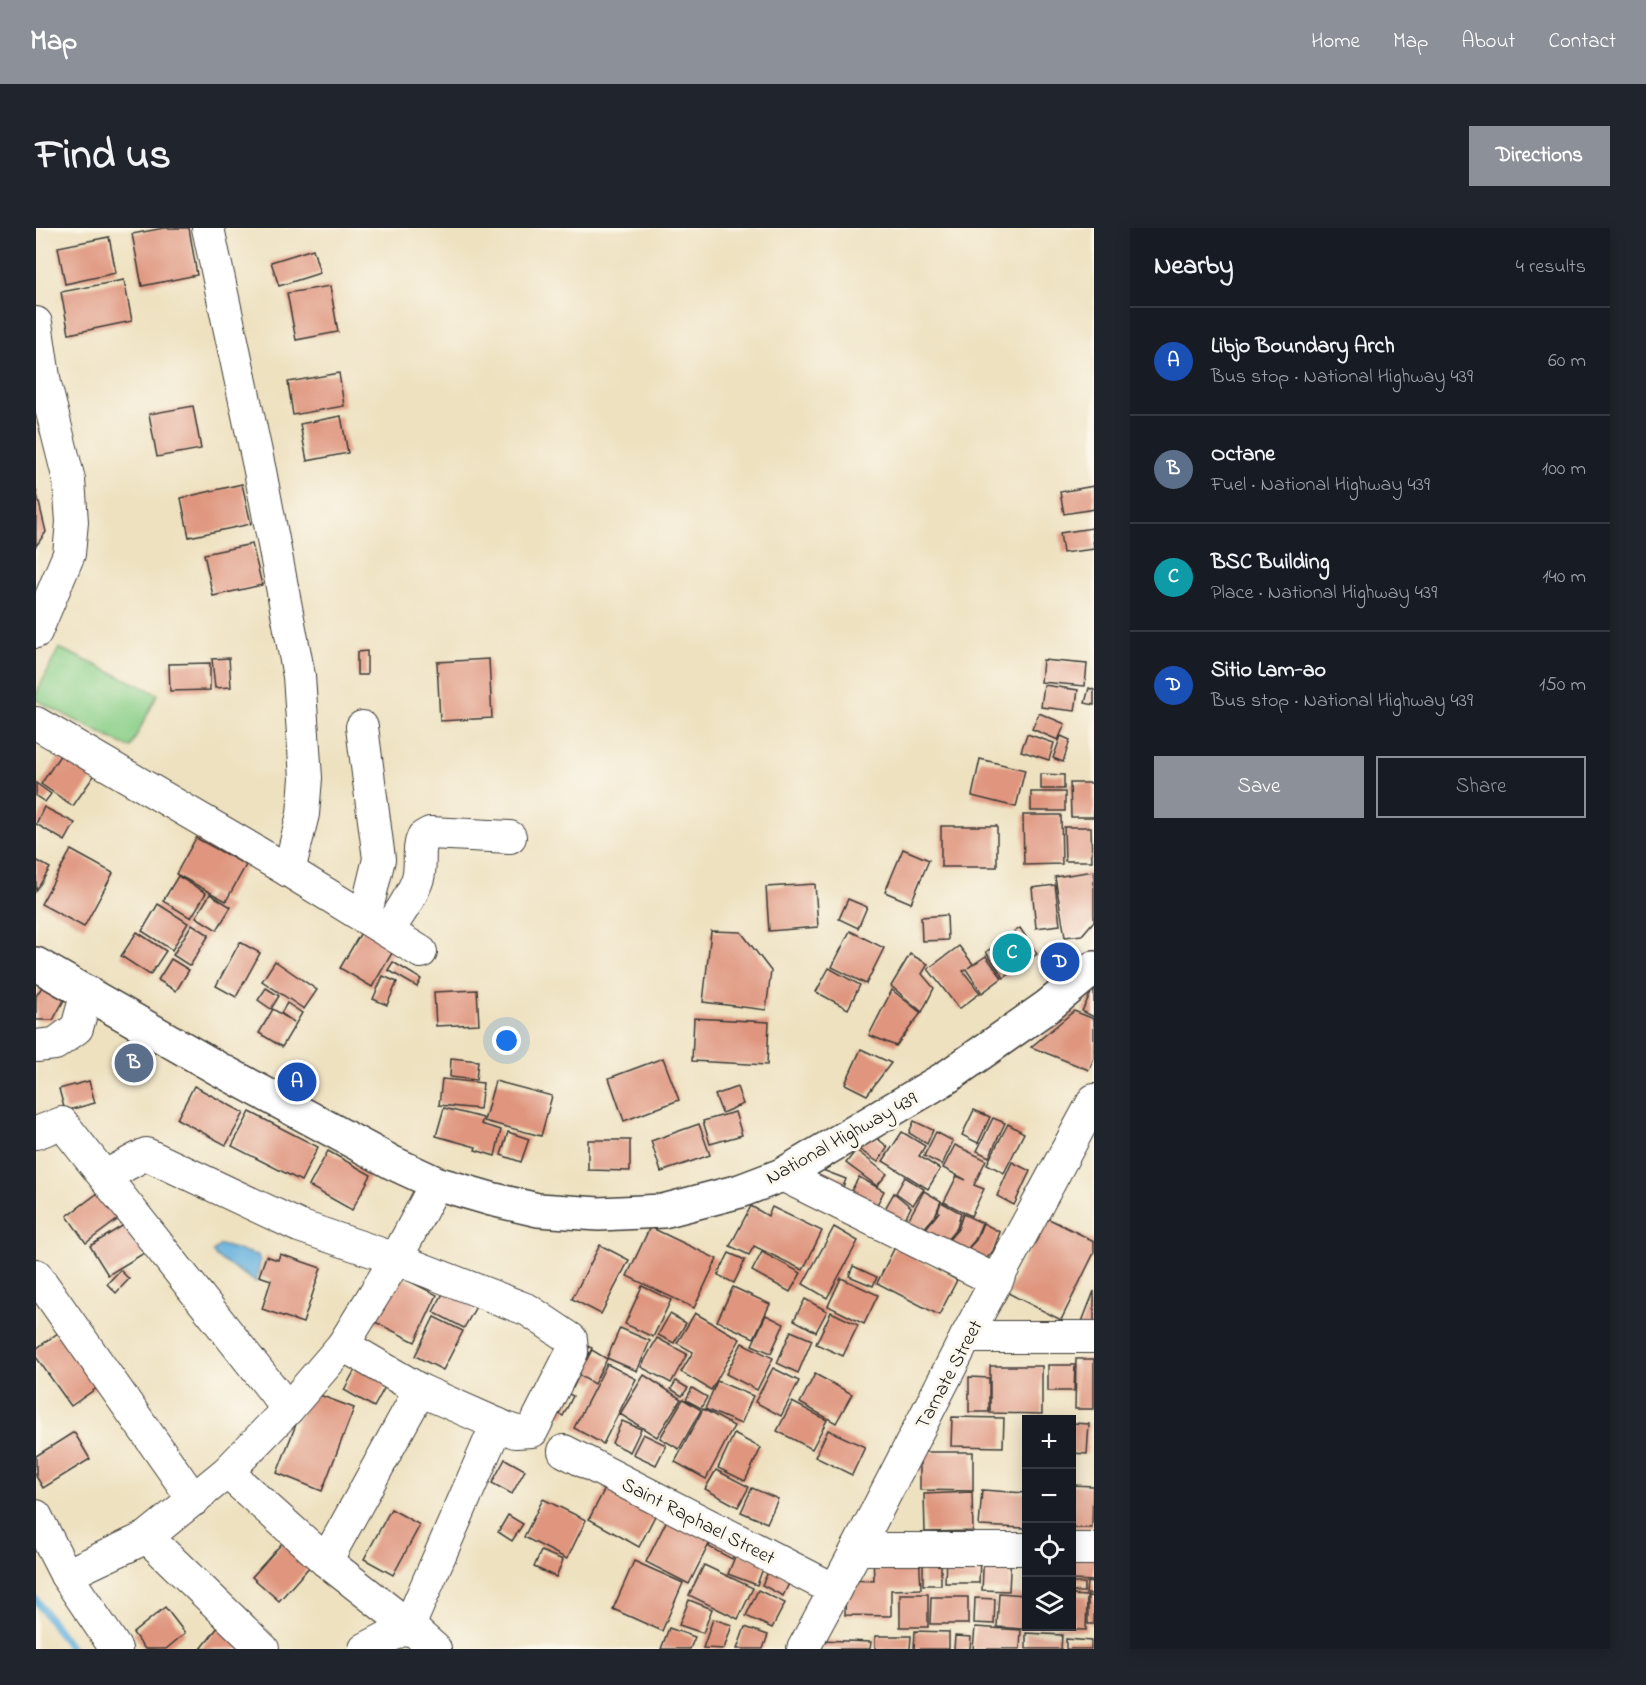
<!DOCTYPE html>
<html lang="en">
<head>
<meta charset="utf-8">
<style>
	:root { --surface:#171b24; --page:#20242c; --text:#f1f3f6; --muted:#9ea1a6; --line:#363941; --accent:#8c9099 }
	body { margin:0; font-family:"Indie Flower",sans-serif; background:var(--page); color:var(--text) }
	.controls { position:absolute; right:18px; bottom:18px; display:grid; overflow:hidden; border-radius:0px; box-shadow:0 3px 15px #0003 }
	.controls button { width:54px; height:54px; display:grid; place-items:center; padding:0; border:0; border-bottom:2px solid var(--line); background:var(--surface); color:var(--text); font:30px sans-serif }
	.you { position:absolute; left:471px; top:813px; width:21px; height:21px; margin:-15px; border:4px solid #fff; border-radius:50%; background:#1a73e8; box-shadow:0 0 0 9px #1a73e833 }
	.badge { display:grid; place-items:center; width:39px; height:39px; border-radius:50%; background:var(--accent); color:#fff; font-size:20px; font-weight:700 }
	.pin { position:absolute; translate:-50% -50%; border:3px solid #fff; box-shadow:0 2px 6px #0006 }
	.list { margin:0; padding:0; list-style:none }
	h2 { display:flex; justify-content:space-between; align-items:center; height:78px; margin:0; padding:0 24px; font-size:26px }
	h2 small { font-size:20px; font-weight:400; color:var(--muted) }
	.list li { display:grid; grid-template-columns:39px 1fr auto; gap:18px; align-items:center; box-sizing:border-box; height:108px; padding:0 24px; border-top:2px solid var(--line) }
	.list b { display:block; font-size:22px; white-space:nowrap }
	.list p { margin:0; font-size:20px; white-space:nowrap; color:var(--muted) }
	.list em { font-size:20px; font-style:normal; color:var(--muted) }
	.actions { display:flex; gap:12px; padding:18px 24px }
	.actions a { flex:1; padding:14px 0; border:2px solid var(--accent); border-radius:0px; text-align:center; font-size:21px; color:var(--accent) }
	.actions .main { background:var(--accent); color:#fff }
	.icon { flex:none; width:33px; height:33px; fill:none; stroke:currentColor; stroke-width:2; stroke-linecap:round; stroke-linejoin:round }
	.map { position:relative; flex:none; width:1058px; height:1421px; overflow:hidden; border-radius:0px }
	header { display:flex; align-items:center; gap:36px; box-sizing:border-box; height:84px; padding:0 30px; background:var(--accent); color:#fff }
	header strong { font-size:28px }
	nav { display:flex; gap:33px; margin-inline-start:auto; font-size:21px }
	.intro { display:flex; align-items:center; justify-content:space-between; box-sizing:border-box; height:144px; padding:0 36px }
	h1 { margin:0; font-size:42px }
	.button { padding:15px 27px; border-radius:0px; background:var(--accent); color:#fff; font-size:21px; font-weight:700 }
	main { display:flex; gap:36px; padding:0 36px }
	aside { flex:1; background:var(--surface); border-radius:0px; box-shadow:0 3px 15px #0003 }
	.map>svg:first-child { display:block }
	.green { fill:#8acf88; stroke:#537652; stroke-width:1.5 }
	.water { fill:#63b0dc; stroke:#40667c; stroke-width:1.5 }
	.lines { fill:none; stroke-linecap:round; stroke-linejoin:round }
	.stream { stroke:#63b0dc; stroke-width:8 }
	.building { fill:#df957e }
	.minor-casing { stroke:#3c3a35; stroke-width:34 }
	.major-casing { stroke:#3c3a35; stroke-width:36 }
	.minor { stroke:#fff; stroke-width:32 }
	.major { stroke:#fff; stroke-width:33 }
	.labels { text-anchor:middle; stroke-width:6; stroke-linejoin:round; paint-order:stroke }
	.street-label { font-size:20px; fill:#1c1c1c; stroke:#fbf7ec }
</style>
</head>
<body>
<header>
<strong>Map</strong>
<nav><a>Home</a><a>Map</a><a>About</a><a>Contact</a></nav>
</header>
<div class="intro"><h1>Find us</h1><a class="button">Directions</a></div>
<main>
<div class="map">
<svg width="1058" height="1421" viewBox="0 0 1058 1421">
	<rect width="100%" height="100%" fill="#fbf7ec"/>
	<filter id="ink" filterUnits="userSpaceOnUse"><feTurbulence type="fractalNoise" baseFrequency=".0167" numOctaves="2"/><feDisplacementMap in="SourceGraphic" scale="12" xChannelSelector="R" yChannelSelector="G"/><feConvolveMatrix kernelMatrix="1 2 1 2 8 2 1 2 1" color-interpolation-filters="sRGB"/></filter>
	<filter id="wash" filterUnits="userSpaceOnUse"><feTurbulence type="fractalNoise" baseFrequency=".008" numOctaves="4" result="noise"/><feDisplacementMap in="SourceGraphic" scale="24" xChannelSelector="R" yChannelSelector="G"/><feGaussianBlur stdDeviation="1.35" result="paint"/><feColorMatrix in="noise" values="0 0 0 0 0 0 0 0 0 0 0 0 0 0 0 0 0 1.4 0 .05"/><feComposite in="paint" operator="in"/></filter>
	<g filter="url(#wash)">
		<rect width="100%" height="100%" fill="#eee1c0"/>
		<path class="green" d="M23 420 122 466 94 520 0 472V466Z"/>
		<path class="water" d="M184 1017 222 1027 224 1034 220 1054 180 1029 177 1024Z"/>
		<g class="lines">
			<path class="stream" d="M0 1372 35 1421"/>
		</g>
		<g id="blocks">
			<g class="building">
				<path d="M128 0H153L161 47 106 58 96 6Z"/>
				<path d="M73 9 80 45 29 56 22 19Z"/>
				<path d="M277 21 284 45 243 58 235 34Z"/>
				<path d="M88 52 96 93 33 106 25 64Z"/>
				<path d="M294 58 302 104 260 112 251 65Z"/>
				<path d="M303 145 308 178 257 187 252 154Z"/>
				<path d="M157 178 165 221 121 229 113 186Z"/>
				<path d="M305 188 312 225 271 233 264 196Z"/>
				<path d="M206 256 215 296 153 309 145 270Z"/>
				<path d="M1058 258V281L1028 286 1024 264Z"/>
				<path d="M0 262 10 304 0 318Z"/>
				<path d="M1056 300 1058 321 1027 325 1024 305Z"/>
				<path d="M216 316 226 357 177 368 168 326Z"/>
				<path d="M331 423V447H321V424Z"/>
				<path d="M193 430 195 459 179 460 176 431Z"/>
				<path d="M453 431 456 490 404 493 401 434Z"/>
				<path d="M1007 432 1051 436 1049 458 1005 454Z"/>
				<path d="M174 435V462L134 463 133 436Z"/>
				<path d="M1008 457 1042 462 1039 483 1005 479Z"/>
				<path d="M1053 460 1058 462V477L1049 475Z"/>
				<path d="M1003 485 1029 496 1022 512 996 501Z"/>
				<path d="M991 506 1018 515 1013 532 985 523Z"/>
				<path d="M1025 508 1034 512 1027 534 1017 530Z"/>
				<path d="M29 520 62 542 37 578 5 556Z"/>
				<path d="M944 531 989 542 980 579 936 568Z"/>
				<path d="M1005 546 1028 547V561H1005Z"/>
				<path d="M0 555 15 566 9 574 0 568Z"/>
				<path d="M1034 555H1058V589H1035Z"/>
				<rect x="995" y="564" width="34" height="19"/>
				<path d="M8 579 39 595 29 613 0 596Z"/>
				<path d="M987 587H1025L1026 636 988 637Z"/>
				<rect x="905" y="598" width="56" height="41"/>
				<path d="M1028 599H1055L1056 633H1029Z"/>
				<path d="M160 610 210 637 190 673 140 646Z"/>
				<path d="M867 621 893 632 875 675 849 664Z"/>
				<path d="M35 622 77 645 48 699 5 676Z"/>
				<path d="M0 632 14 640 0 663Z"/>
				<path d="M1058 643V693L1046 707 1029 709 1019 649Z"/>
				<path d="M142 648 170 665 155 690 127 673Z"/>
				<path d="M779 656 782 699 733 703 730 659Z"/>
				<path d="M1019 657 1024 697 1000 700 996 660Z"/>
				<path d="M174 666 195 679 181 702 160 689Z"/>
				<path d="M812 671 831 679 822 700 803 691Z"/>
				<path d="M122 676 152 695 136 722 106 703Z"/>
				<path d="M911 687 912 712 886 713 885 689Z"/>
				<path d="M156 696 173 707 154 738 137 727Z"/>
				<path d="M330 696 362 715 336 759 304 740Z"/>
				<path d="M984 700 1001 726 968 750 950 724Z"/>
				<path d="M675 703 705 704 735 743 730 782 667 774Z"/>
				<path d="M814 703 848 720 830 756 796 739Z"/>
				<path d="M101 704 130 723 114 747 85 728Z"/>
				<path d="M204 714 224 725 200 769 180 758Z"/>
				<path d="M923 718 937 736 932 740 950 728 966 750 946 765 930 741 927 743 944 765 923 781 892 741Z"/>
				<path d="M874 726 892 736 886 746 898 760 886 784 855 758Z"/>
				<path d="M135 731 153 742 140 763 122 752Z"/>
				<path d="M239 733 281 762 268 781 226 753Z"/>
				<path d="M357 734 385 751 381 759 352 742Z"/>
				<path d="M793 740 824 757 812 781 780 764Z"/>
				<path d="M347 748 361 754 351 777 337 771Z"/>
				<path d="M6 759 28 772 17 792H0V768Z"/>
				<path d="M1058 759V789L1046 783Z"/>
				<path d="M230 760 243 768 235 781 222 772Z"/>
				<path d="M441 762 443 796 400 798 398 764Z"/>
				<path d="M856 762 885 785 860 818 833 807Z"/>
				<path d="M251 775 266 785 246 819 223 805 237 781 258 794 245 785Z"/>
				<path d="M1038 783 1058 791V830L1053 842 995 819Z"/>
				<path d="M658 790 733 794 731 837 656 833Z"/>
				<path d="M89 820 115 836 106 850 81 835Z"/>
				<path d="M825 821 855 835 831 867 809 856Z"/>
				<path d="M415 830 442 833 440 852 414 849Z"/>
				<path d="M627 830 643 872 588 893 573 850Z"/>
				<path d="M406 851 447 855 444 881 403 877Z"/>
				<path d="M53 853 59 875 29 883 23 861Z"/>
				<path d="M459 853 516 868 505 908 448 893Z"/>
				<path d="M158 858 208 885 190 917 141 891Z"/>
				<path d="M701 859 707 876 686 885 679 867Z"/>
				<path d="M408 880 447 890 445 896 465 902 459 928 439 922 440 919 400 908Z"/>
				<path d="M938 882 954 889 942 915 926 907Z"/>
				<path d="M214 884 282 919 265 953 196 918Z"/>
				<path d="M699 884 706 907 674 916 667 893Z"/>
				<path d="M957 890 969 895 953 929 941 923Z"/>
				<path d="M878 893 897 902 891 916 873 905Z"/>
				<path d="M663 896 674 927 625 944 615 913Z"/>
				<path d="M972 896 988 905 968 945 951 936Z"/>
				<path d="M830 902 852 919 842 934 818 918Z"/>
				<path d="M472 904 493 911 485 934 465 927Z"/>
				<path d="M866 904 889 918 883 928 904 941 892 961 847 933Z"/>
				<path d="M900 904 917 913 906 937 888 928Z"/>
				<path d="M552 912H594V943L552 942Z"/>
				<path d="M919 917 950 932 938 957 948 961 935 988 908 974 921 948 930 952 907 940Z"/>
				<path d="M820 922 851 946 841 958 810 935Z"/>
				<path d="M292 923 335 947 316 982 273 958Z"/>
				<path d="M976 934 994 943 978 977 961 968Z"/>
				<path d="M784 941 810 951 805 964 779 955Z"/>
				<path d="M823 949 848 963 835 988 809 974Z"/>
				<path d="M869 949 888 961 877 977 860 965Z"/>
				<path d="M66 962 85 989 50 1015 31 988Z"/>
				<path d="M888 963 905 973 899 988 885 1004 871 994Z"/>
				<path d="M858 965 875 979 864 1000 846 986Z"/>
				<path d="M905 974 925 985 921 1000 907 1017 887 1004 903 984 902 983Z"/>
				<path d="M715 978 732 988 736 979 786 1003 767 1042 718 1018 713 1027 694 1018Z"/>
				<path d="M927 986 946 995 939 1012 927 1026 908 1017 922 1001Z"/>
				<path d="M1009 989 1058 1013V1025L1025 1092 972 1065Z"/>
				<path d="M91 995 110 1024 72 1047 54 1018Z"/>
				<path d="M947 995 964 1004 957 1023 945 1037 927 1026 940 1012Z"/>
				<path d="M614 999 681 1031 658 1080 591 1048Z"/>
				<path d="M798 999 822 1013 791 1070 767 1056Z"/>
				<path d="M564 1017 593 1032 565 1086 536 1071Z"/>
				<path d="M859 1019 921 1052 903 1087 841 1055Z"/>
				<path d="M726 1024 765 1045 754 1064 716 1043Z"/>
				<path d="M693 1025 709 1032 698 1055 682 1047Z"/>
				<path d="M244 1026 285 1040 267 1095 226 1081 235 1052 223 1048 230 1028 242 1032Z"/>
				<path d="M817 1038 841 1049 837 1058 813 1048Z"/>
				<path d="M84 1042 93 1051 80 1065 71 1056Z"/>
				<path d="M357 1045 401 1067 379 1114 335 1092Z"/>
				<path d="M416 1049 447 1066 428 1100 397 1084Z"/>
				<path d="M805 1050 842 1067 828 1096 792 1078Z"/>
				<path d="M606 1058 635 1072 617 1109 589 1096Z"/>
				<path d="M697 1059 734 1076 718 1110 681 1093Z"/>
				<path d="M1058 1063V1103L1042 1104Z"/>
				<path d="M769 1071 791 1083 780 1104 758 1092Z"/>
				<path d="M795 1084 822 1097 807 1128 780 1116Z"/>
				<path d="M659 1085 704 1111 675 1162 645 1144 657 1124 641 1115Z"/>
				<path d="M634 1086 650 1095 638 1115 622 1107Z"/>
				<path d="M730 1087 748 1096 735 1125 716 1117Z"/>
				<path d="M398 1089 427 1103 407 1142 379 1128Z"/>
				<path d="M584 1100 614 1113 601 1143 571 1130Z"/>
				<path d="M26 1102 65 1157 35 1178 0 1129V1121Z"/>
				<path d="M755 1103 776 1112 762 1145 741 1135Z"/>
				<path d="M621 1110 651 1126 635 1155 605 1139Z"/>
				<path d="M543 1114 556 1120 550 1133 556 1122 571 1131 558 1156 543 1147 537 1160 524 1153Z"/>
				<path d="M706 1115 737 1130 721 1162 690 1146Z"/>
				<path d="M1040 1131H1058V1181H1039Z"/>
				<path d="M571 1136 600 1151 567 1216 538 1200Z"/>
				<path d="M1012 1137H1039L1038 1163H1012Z"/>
				<path d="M321 1138 351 1155 338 1179 308 1162Z"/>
				<path d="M954 1138H1006V1186L954 1185Z"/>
				<path d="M737 1140 763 1153 745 1188 719 1174Z"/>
				<path d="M779 1146 816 1166 800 1195 764 1175Z"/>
				<path d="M608 1147 645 1171 621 1209 584 1186Z"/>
				<path d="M933 1149 953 1150V1184H933Z"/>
				<path d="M640 1153 652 1160 646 1168 635 1161Z"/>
				<path d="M681 1153 717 1168 705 1196 669 1181Z"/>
				<path d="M521 1160 537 1168 527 1188 511 1180Z"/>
				<path d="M656 1160 671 1169 665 1180 650 1172Z"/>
				<path d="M273 1163 318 1180 286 1263 241 1245Z"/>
				<path d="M647 1171 665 1182 643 1221 624 1210Z"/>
				<path d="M756 1174 791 1192 776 1221 741 1203Z"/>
				<path d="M667 1181 698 1198 670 1251 639 1234Z"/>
				<path d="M916 1189 968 1190 967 1219 915 1218Z"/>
				<path d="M586 1193 605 1201 594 1224 576 1215Z"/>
				<path d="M1036 1195 1053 1196 1051 1226 1036 1225Z"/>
				<path d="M792 1202 829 1219 816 1247 779 1229Z"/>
				<path d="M38 1204 54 1231 7 1260 0 1248V1228Z"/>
				<path d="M607 1206 630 1217 620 1237 597 1226Z"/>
				<path d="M698 1206 725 1220 709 1253 682 1240Z"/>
				<path d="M884 1224H937V1263L884 1262Z"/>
				<path d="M469 1231 489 1242 476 1266 456 1255Z"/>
				<path d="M680 1242 713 1259 702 1279 669 1261Z"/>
				<path d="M573 1253 623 1280 603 1319 553 1291Z"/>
				<path d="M1036 1257 1057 1258 1056 1300H1036Z"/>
				<path d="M716 1260 742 1271 731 1295 705 1284Z"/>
				<path d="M946 1262 990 1265V1300L943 1298Z"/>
				<path d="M936 1264 937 1303 889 1304 888 1266Z"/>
				<path d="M507 1271 550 1292 531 1331 488 1309Z"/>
				<path d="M355 1281 384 1297 357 1347 328 1331Z"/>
				<path d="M636 1282 679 1304 653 1356 610 1334Z"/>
				<path d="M472 1287 487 1296 476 1313 462 1304Z"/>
				<path d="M683 1299 705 1310 696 1331 673 1319Z"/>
				<path d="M248 1313 275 1337 243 1373 216 1349Z"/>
				<path d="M505 1323 527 1332 520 1349 498 1339Z"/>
				<path d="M948 1323 975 1324 973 1363 946 1362Z"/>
				<path d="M701 1324 729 1335 721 1357 692 1346Z"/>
				<path d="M883 1324 885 1361 855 1362V1388L809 1387 810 1352 838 1353 837 1325Z"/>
				<path d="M910 1327H944L943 1355H909Z"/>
				<rect x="887" y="1328" width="18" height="29"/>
				<path d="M1036 1329 1058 1330V1353L1036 1352Z"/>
				<path d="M598 1333 647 1355 626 1403 577 1381Z"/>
				<path d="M668 1337 717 1360 702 1391 653 1367Z"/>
				<path d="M734 1340 755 1351 747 1368 726 1357Z"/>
				<path d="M1051 1354 1058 1355V1366H1050Z"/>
				<rect x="1036" y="1355" width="12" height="9"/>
				<path d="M722 1362 749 1375 736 1400 710 1388Z"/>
				<path d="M963 1365 989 1367 987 1401 961 1399Z"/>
				<rect x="864" y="1366" width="28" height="33"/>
				<path d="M1036 1367 1051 1368 1050 1402 1021 1401V1398H1036Z"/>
				<path d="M1052 1368 1058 1369V1396H1052Z"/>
				<path d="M895 1369H932V1396H894Z"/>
				<path d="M939 1370 959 1371 958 1396 938 1395Z"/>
				<path d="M653 1372 676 1381 667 1405 643 1397Z"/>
				<path d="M129 1379 149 1405 130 1421H109L97 1405Z"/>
				<path d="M677 1391 696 1397 688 1421 667 1420Z"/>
				<path d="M186 1394 213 1421H165Z"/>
				<path d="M709 1399 732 1407 727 1421H701Z"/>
				<path d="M939 1399 985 1402 984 1421H937Z"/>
				<path d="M633 1400 659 1409 654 1421H625Z"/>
				<path d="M879 1403 913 1404V1421H878Z"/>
				<path d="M990 1405 1026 1407 1025 1421H990Z"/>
				<path d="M839 1408H875L874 1421H839Z"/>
				<path d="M919 1408 935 1409 934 1421H918Z"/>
				<path d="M1030 1411 1055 1413V1421H1030Z"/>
				<path d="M784 1412 835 1414 834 1421H784Z"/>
			</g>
		</g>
	</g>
	<g filter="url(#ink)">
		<use href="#blocks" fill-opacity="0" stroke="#3c3a35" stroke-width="1.5"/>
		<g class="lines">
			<g class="minor-casing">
				<g id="minor">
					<path d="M172 0 224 243 263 448 270 550 267 586 253 643"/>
					<path d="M0 95 9 156 33 252 36 294 33 326 0 404"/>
					<path d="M0 495 253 643 385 724"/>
					<path d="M326 499 343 631 329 689"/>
					<path d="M352 703C362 687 376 669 382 650 386 636 381 622 387 609L394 605 474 609"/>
					<path d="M0 818 19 816 41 800 51 764"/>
					<path d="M0 905 26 895 252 1181"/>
					<path d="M746 947 961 1053"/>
					<path d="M69 948 110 926 263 998 360 1031 492 1082 535 1111 536 1124 496 1203 479 1204 384 1162 307 1117"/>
					<path d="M0 1047 158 1272"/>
					<path d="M930 1109H1058"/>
					<path d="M528 1223 799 1362"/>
					<path d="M191 1244 290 1333 373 1398 399 1421"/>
					<path d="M0 1288 30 1347 80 1421"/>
					<path d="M111 1309 227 1421"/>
					<path d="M821 1321H990"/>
					<path d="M1036 1321H1055"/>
					<path d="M290 1333 384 1162"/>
					<path d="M30 1347 111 1309 191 1244 252 1181 307 1117 360 1031 400 955"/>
					<path d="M329 1421 373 1398 461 1196"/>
					<path d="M767 1421 821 1321 930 1109 1058 872"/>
				</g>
			</g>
			<g class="major-casing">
				<path id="major" d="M0 736 181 840 357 935 400 955 455 971 502 982 563 986 627 983 704 963 746 947 911 849 1012 778 1058 740"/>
			</g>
			<use href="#minor" class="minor"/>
			<use href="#major" class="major"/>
		</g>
	</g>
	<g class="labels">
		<g class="street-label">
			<text transform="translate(805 909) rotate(-29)" y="7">National Highway 439</text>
			<text transform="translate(912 1146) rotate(-62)" y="7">Tarnate Street</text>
			<text transform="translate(663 1292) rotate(27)" y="7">Saint Raphael Street</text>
		</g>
	</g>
</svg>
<div class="controls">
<button>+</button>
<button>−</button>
<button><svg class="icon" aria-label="locate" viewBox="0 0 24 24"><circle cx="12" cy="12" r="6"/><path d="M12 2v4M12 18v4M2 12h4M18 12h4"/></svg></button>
<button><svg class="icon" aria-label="layers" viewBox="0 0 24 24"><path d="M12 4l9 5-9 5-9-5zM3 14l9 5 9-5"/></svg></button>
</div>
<div class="you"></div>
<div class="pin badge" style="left:261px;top:854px;background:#1a4fb4">A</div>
<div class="pin badge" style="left:98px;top:835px;background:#5c6f8a">B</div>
<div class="pin badge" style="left:976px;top:725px;background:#0f9aa8">C</div>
<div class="pin badge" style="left:1024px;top:734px;background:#1a4fb4">D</div>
</div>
<aside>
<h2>Nearby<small>4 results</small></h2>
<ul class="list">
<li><span class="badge" style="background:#1a4fb4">A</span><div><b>Libjo Boundary Arch</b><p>Bus stop · National Highway 439</p></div><em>60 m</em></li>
<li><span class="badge" style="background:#5c6f8a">B</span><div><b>Octane</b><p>Fuel · National Highway 439</p></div><em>100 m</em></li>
<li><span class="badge" style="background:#0f9aa8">C</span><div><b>BSC Building</b><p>Place · National Highway 439</p></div><em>140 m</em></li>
<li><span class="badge" style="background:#1a4fb4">D</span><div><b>Sitio Lam-ao</b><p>Bus stop · National Highway 439</p></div><em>150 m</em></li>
</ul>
<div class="actions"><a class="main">Save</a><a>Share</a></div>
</aside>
</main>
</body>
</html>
